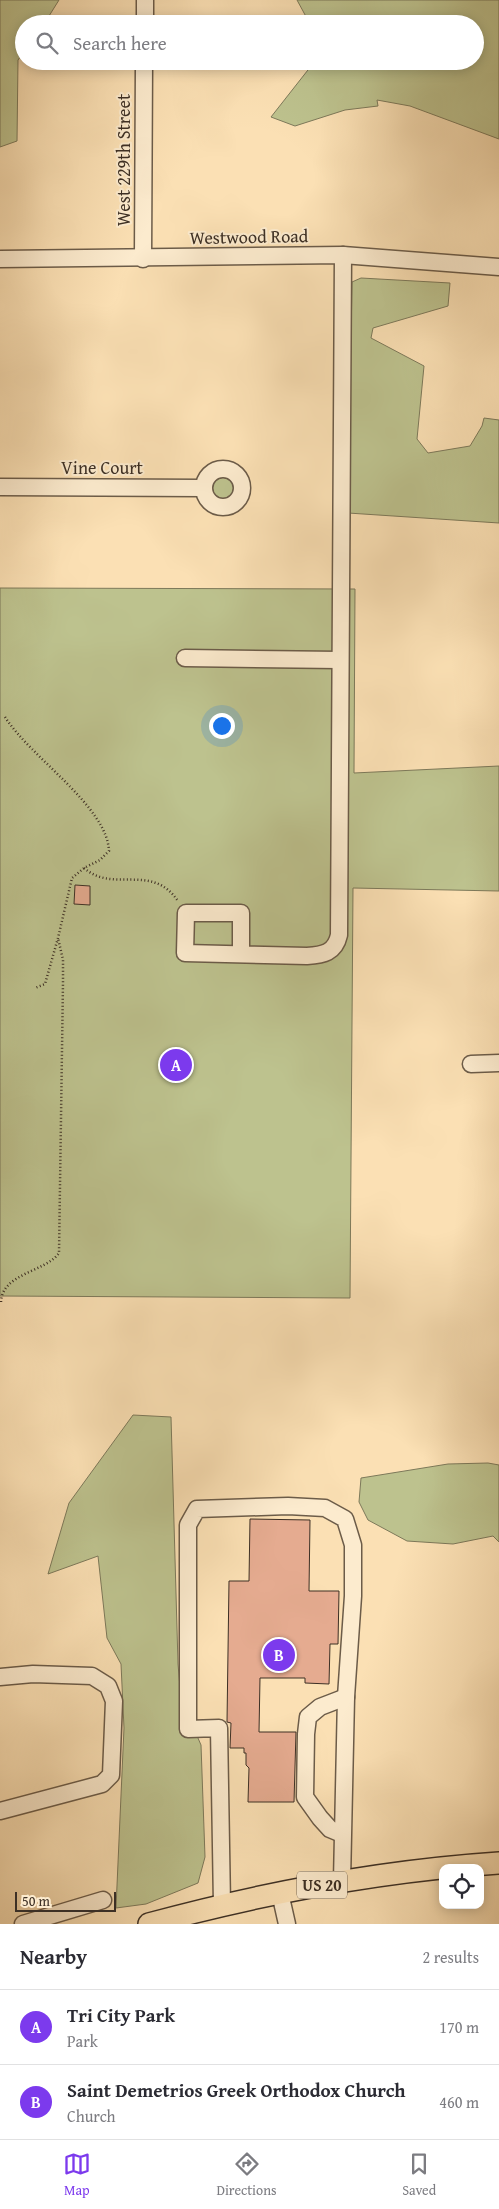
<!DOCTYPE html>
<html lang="en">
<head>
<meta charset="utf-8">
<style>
	:root { --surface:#fff; --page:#f2f2f3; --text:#2b2b33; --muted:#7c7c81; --line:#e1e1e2; --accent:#7c3aed }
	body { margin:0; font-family:"Gentium Book Plus",serif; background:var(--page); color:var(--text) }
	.controls { position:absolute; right:15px; bottom:15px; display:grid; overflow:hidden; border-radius:10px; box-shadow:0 2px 12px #0003 }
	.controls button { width:45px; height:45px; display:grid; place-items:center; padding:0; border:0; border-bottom:1px solid var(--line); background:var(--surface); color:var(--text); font:25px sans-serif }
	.scale { position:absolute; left:15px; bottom:12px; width:101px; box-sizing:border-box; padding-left:5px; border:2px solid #3d3025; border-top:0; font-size:14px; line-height:18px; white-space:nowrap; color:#3d3025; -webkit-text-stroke:4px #fcebce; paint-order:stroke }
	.you { position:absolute; left:221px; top:725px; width:18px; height:18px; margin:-12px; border:4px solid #fff; border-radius:50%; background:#1a73e8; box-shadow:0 0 0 8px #1a73e833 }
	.badge { display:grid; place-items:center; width:32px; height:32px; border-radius:50%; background:var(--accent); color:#fff; font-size:16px; font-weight:700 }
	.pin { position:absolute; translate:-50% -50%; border:2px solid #fff; box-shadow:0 1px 5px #0006 }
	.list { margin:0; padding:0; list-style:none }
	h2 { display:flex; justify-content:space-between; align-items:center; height:65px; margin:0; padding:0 20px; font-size:21px }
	h2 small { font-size:16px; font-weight:400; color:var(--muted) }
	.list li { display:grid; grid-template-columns:32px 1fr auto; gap:15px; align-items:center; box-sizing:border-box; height:75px; padding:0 20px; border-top:1px solid var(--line) }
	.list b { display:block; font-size:19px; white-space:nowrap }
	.list p { margin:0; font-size:16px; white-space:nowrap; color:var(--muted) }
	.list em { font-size:16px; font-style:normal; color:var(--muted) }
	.icon { flex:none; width:28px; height:28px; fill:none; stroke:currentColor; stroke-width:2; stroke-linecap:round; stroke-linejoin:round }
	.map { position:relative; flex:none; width:499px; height:1924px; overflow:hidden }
	.search { position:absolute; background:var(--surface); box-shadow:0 2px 12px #0003; left:15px; right:15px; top:15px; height:55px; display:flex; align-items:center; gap:12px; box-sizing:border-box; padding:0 18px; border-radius:28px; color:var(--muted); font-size:19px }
	.sheet { height:215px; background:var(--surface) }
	nav { display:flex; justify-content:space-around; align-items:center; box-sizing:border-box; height:70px; border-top:1px solid var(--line); background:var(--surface); font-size:14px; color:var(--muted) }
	nav a { display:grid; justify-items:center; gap:2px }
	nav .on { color:var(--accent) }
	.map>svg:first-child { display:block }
	.green { fill:#bdc28e; stroke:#7d795a }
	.building { fill:#e5ab90; stroke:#3d3025 }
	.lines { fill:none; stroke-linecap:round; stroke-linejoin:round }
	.minor-casing { stroke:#6c5c49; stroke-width:19 }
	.major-casing { stroke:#3d3025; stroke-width:24 }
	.path { stroke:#3d3025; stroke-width:2.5; stroke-dasharray:1 2.5; stroke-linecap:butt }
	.minor { stroke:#fcebce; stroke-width:16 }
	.major { stroke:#fbe0b4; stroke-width:21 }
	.labels { text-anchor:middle; stroke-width:4; stroke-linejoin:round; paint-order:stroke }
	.shield { fill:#fcebce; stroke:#766858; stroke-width:1 }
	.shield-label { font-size:16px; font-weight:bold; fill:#3d3025 }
	.street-label { font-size:18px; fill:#3d3025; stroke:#fcebce }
</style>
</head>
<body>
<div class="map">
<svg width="499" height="1924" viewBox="0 0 499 1924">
	<rect width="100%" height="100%" fill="#fbe0b4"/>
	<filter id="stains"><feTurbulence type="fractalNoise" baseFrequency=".004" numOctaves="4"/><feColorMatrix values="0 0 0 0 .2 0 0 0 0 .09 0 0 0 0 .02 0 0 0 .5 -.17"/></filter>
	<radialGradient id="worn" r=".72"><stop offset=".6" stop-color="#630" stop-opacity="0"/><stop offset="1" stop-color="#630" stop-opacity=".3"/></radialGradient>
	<g class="green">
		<path d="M0 0H59L44 24H24V52L18 60 17 141 0 147Z"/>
		<path d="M297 0H499V139L410 106 377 100 378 106 345 110 295 126 271 117 315 61H475V24H310Z"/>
		<path d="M361 278 450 283 448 306 373 328 371 338 424 366 417 439 428 453 470 446 482 426 484 418 499 420V523L348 513 352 282Z"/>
		<circle cx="223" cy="488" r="11"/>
		<path d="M0 588 355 589 354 773 499 766V891L353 888 350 1298 0 1296Z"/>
		<path d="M133 1415 171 1417 178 1664 181 1699 201 1745 205 1857 198 1883 146 1904 116 1908 124 1728 121 1664 107 1638 98 1556 48 1574 69 1503Z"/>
		<path d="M488 1463 499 1465V1542L493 1536 453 1544 407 1541 368 1520 359 1502 361 1478 448 1464Z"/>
	</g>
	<g class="building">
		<path d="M75 885 90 886V905L74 904Z"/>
		<path d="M250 1519 310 1520 309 1591H339L338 1644H330L329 1684 305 1683V1678H260L259 1732H296L294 1802H248L249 1768 246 1765V1753H244V1748H230L231 1723 227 1722 229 1581H249Z"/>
	</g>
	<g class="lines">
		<g class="minor-casing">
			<g id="minor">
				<path d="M145 24V0"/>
				<path d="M0 259 343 255 499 267"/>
				<path d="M143 259 144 61"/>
				<circle cx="223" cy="488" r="19"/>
				<path d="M0 487 203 488"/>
				<path d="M185 658 340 660"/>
				<path d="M241 954V913H186L185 953 307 956C323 955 335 953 339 935L343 255"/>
				<path d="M471 1064 499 1063"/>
				<path d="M0 1677 33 1674 92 1676 108 1686 114 1701 111 1775 102 1784 0 1811"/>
				<path d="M342 1834 330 1829 320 1818 305 1797 306 1734 308 1717 320 1707 346 1697"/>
				<path d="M280 1893 287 1924"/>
				<path d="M222 1905 219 1728 188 1729V1525L197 1509 288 1506 325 1508 345 1519 353 1545V1596L346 1697 342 1881"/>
				<path d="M23 1924 103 1900"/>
			</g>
		</g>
		<g class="major-casing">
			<path id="major" d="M149 1924C263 1893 380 1871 499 1863"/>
		</g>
		<g class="path">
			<path d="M5 717C31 758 107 806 109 851L100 860 84 868 72 878 58 938 45 984 35 988"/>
			<path d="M84 868C114 894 151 862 178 901"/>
			<path d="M1 1302C2 1273 46 1272 59 1253L63 982V960L58 938"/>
		</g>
		<use href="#minor" class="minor"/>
		<use href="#major" class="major"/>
	</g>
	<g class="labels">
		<rect class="shield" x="297" y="1871.5" width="50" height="27" rx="4"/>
		<g class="shield-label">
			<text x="322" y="1891">US 20</text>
		</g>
		<g class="street-label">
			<text transform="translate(124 160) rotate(-90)" y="6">West 229th Street</text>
			<text transform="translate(249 237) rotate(-1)" y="6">Westwood Road</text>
			<text x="102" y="474">Vine Court</text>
		</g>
	</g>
	<rect width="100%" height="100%" filter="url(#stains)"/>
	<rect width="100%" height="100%" fill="url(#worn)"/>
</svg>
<div class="controls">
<button><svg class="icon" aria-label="locate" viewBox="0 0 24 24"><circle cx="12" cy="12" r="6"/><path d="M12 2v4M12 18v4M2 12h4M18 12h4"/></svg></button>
</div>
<div class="scale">50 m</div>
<div class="you"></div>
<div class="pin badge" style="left:176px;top:1065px">A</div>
<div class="pin badge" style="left:279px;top:1655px">B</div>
<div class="search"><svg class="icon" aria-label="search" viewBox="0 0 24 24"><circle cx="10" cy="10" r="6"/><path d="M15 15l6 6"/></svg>Search here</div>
</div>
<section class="sheet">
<h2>Nearby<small>2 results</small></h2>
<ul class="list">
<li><span class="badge">A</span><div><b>Tri City Park</b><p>Park</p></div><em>170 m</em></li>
<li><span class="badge">B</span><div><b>Saint Demetrios Greek Orthodox Church</b><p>Church</p></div><em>460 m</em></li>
</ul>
</section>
<nav>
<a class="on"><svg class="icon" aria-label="map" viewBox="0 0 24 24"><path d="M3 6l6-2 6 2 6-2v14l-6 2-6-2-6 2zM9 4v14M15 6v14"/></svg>Map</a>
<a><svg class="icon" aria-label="directions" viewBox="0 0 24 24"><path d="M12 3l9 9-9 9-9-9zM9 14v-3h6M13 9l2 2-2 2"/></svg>Directions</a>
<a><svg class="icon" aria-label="saved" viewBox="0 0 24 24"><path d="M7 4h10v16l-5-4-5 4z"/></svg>Saved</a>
</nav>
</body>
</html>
